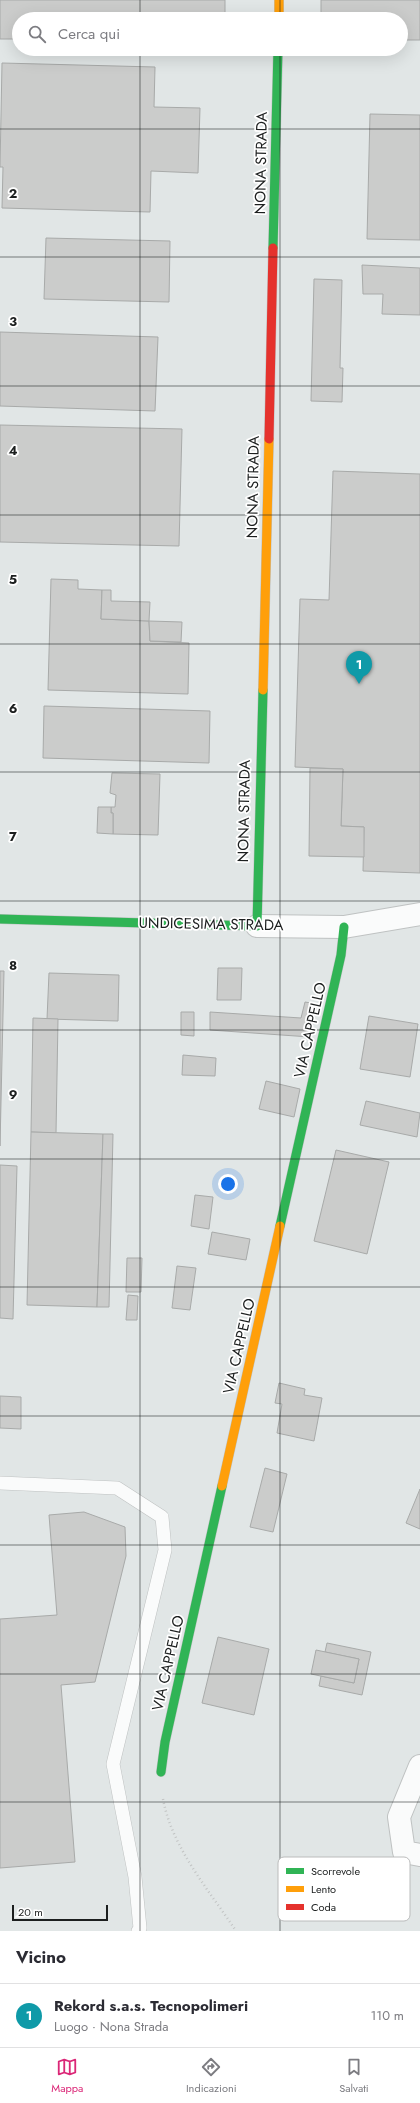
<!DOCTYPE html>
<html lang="it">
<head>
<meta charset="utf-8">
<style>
	:root { --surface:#fff; --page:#f7f7f7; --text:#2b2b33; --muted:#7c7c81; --line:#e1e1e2; --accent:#db2777 }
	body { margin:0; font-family:Jost,sans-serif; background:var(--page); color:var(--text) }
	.scale { position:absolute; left:12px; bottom:10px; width:96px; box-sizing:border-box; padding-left:4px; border:2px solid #1c1f1f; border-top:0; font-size:11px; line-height:14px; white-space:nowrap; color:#1c1f1f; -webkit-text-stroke:3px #fff; paint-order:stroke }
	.you { position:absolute; left:228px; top:1184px; width:14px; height:14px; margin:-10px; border:3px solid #fff; border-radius:50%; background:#1a73e8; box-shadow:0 0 0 6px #1a73e833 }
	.badge { display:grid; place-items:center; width:26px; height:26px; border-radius:50%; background:var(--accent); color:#fff; font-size:13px; font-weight:700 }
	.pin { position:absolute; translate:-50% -33px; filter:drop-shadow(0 1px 2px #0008) }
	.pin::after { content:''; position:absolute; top:21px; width:14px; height:12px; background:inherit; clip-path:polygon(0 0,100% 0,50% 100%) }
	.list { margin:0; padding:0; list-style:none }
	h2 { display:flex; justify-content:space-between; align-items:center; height:52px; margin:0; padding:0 16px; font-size:17px }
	h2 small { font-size:13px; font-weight:400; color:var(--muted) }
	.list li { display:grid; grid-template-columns:26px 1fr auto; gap:12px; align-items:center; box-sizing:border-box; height:64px; padding:0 16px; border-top:1px solid var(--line) }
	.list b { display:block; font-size:15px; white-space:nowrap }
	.list p { margin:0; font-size:13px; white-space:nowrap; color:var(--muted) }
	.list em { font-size:13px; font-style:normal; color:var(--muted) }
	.icon { flex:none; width:22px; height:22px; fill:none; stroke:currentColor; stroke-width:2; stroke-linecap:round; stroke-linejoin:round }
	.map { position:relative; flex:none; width:420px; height:1931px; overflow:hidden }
	.search { position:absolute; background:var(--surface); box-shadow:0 4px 16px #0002; left:12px; right:12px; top:12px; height:44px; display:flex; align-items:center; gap:10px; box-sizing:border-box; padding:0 14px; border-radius:22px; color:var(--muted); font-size:15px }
	.sheet { height:116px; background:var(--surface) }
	nav { display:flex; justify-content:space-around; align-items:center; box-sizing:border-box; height:56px; border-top:1px solid var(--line); background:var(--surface); font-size:11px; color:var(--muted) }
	nav a { display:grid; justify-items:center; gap:2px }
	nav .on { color:var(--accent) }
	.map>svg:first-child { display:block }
	.building { fill:#cbcccb; stroke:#a8aaa9 }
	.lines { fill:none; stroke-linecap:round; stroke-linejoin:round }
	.lane-casing { stroke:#bfc2c2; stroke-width:14 }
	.street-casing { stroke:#bfc2c2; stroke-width:24 }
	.fast-casing { stroke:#bfc2c2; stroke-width:10 }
	.slow-casing { stroke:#bfc2c2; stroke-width:10 }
	.jam-casing { stroke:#bfc2c2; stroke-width:10 }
	.path { stroke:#c2c4c4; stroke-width:2.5; stroke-dasharray:1 3; stroke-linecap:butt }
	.lane { stroke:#fafbfb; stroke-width:13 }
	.street { stroke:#fafbfb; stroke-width:22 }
	.fast { stroke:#30b455; stroke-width:9 }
	.slow { stroke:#ff9f0a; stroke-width:9 }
	.jam { stroke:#e5322d; stroke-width:9 }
	.grid { fill:none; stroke:#1c1f1f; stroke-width:1; stroke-opacity:0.55 }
	.labels { text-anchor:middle; stroke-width:3.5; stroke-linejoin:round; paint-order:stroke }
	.street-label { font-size:15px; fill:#1c1f1f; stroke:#fff }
	.key { fill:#fff; stroke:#bbbcbc; stroke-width:1 }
	.key-label { font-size:11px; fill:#1c1f1f }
	.grid-label { font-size:13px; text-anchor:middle; font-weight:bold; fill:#1c1f1f; stroke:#fff; stroke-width:3.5; stroke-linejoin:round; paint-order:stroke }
</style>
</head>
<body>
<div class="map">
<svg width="420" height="1931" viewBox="0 0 420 1931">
	<rect width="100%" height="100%" fill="#e1e6e6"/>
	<g class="building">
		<path d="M0 0H225V19H19V39H0Z"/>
		<path d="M321 0H420V40H401V19H321Z"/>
		<path d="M2 63 155 67 154 107 200 108 198 173 151 171 150 212 2 208 3 167H0Z"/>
		<path d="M370 114 420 115V240L367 239Z"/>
		<path d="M46 238 170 241 169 302 44 299Z"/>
		<path d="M362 265 420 268V315L382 314 383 294H363Z"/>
		<path d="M314 279 342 280 340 368H343L342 402 311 401Z"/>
		<path d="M0 332 158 337 155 411 0 406Z"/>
		<path d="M0 425 182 429 179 546 0 542Z"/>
		<path d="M333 471 420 474V873L363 871 364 827 341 826 343 769 295 767 300 599 329 600Z"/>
		<path d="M51 579 78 580V589L102 590 101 619 149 621 150 641 189 643 188 694 48 690Z"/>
		<path d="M102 590H111V601L150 602 149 621 101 619Z"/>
		<path d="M149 621 182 622 181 642 150 641Z"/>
		<path d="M44 706 210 711 209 763 43 758Z"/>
		<path d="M310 768 343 769 341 826 364 827V857L309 856Z"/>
		<path d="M112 773 160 774 158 835 113 834V813H111V807H115L116 795 110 793Z"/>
		<path d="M98 807H111V813H113V834L97 833Z"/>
		<path d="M218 968H242L241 1000H217Z"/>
		<path d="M0 971H4L0 1146Z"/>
		<path d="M49 973 119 975 118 1021 47 1019Z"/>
		<path d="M305 1002 317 1004 310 1037 210 1030V1012L301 1018Z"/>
		<path d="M181 1012H194V1036L181 1035Z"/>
		<path d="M369 1016 418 1024 410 1077 360 1069Z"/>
		<path d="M33 1018 58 1019 56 1133 31 1132Z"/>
		<path d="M183 1055 216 1058 215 1076 182 1075Z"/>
		<path d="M266 1081 300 1089 294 1117 259 1109Z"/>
		<path d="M366 1101 420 1113 417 1137 360 1125Z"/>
		<path d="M31 1132 103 1134 97 1307 27 1305Z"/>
		<path d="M103 1134H113L109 1307H97Z"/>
		<path d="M336 1150 389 1162 367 1254 314 1241Z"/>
		<path d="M0 1165 17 1166 13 1319 0 1318Z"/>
		<path d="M195 1195 213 1197 209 1229 191 1226Z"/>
		<path d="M212 1232 250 1239 246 1260 208 1254Z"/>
		<path d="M127 1258H142L141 1292H126Z"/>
		<path d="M177 1266 196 1268 190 1310 172 1308Z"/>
		<path d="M128 1295 138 1296 137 1320H126Z"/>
		<path d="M279 1383 305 1389 304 1395 322 1398 314 1441 277 1433 282 1404 275 1403Z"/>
		<path d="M0 1396 21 1397V1429L0 1428Z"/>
		<path d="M265 1468 287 1474 273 1532 250 1527Z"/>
		<path d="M420 1489V1529L406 1523Z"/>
		<path d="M84 1512 125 1527 126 1556 95 1682 61 1685 75 1862 0 1868V1619L57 1615 49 1515Z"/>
		<path d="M218 1637 269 1649 254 1715 202 1703Z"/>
		<path d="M327 1643 371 1652 362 1695 319 1686 321 1676 354 1683 359 1659 325 1652Z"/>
		<path d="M316 1650 359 1659 354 1683 311 1674Z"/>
	</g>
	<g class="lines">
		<g class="lane-casing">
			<path id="lane" d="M0 1483 117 1488 162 1517 165 1550 113 1764 135 1877 140 1928 138 1931"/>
		</g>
		<g class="street-casing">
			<g id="street">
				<path d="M257 926 344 927 420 914"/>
				<path d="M420 1766 399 1817 404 1852 420 1855"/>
			</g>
		</g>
		<g class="fast-casing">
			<g id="fast">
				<path d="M273 248 278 49"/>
				<path d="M0 919 257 926 263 690"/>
				<path d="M280 1226 341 955 344 927"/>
				<path d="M161 1772 165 1742 222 1486"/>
			</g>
		</g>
		<g class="slow-casing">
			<g id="slow">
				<path d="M279 0V19"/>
				<path d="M263 690 269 439"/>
				<path d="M222 1486 280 1226"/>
			</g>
		</g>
		<g class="jam-casing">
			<path id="jam" d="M269 439 273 248"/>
		</g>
		<path class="path" d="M163 1799C172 1848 209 1890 236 1931"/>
		<use href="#lane" class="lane"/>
		<use href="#street" class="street"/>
		<use href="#fast" class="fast"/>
		<use href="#slow" class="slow"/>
		<use href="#jam" class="jam"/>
	</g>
	<path class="grid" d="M140 0V19M280 0V19M140 49V1931M280 49V1931M0 129H420M0 257H420M0 386H420M0 515H420M0 644H420M0 772H420M0 901H420M0 1030H420M0 1159H420M0 1287H420M0 1416H420M0 1545H420M0 1674H420M0 1802H420"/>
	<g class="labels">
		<g class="street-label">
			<text transform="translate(261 163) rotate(-89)" y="5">NONA STRADA</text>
			<text transform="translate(253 487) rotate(-89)" y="5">NONA STRADA</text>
			<text transform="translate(244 811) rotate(-89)" y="5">NONA STRADA</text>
			<text transform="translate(211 924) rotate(1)" y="5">UNDICESIMA STRADA</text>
			<text transform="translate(310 1030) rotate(-77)" y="5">VIA CAPPELLO</text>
			<text transform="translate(239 1346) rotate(-77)" y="5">VIA CAPPELLO</text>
			<text transform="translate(168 1663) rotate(-77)" y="5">VIA CAPPELLO</text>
		</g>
	</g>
	<rect x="278" y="1857" width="132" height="64" rx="6" class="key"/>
	<rect x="286" y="1868" width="18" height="6" fill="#30b455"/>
	<rect x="286" y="1886" width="18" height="6" fill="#ff9f0a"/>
	<rect x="286" y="1904" width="18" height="6" fill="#e5322d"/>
	<g class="key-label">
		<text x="311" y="1875">Scorrevole</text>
		<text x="311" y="1893">Lento</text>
		<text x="311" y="1911">Coda</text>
	</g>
	<g class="grid-label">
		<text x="13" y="198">2</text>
		<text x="13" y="326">3</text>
		<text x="13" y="455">4</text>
		<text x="13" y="584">5</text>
		<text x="13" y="713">6</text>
		<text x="13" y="841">7</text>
		<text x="13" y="970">8</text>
		<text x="13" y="1099">9</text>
	</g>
</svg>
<div class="scale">20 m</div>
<div class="you"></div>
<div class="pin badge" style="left:359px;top:684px;background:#0f9aa8">1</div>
<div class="search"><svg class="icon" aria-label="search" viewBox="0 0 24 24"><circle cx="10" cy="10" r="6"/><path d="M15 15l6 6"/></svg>Cerca qui</div>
</div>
<section class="sheet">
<h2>Vicino<small></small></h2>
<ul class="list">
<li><span class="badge" style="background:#0f9aa8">1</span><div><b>Rekord s.a.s. Tecnopolimeri</b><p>Luogo · Nona Strada</p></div><em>110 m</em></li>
</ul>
</section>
<nav>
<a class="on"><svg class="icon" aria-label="map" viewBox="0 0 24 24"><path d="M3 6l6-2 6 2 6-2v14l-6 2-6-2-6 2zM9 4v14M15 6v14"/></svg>Mappa</a>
<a><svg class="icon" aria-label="directions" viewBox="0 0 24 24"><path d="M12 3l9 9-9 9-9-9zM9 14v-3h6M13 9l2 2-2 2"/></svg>Indicazioni</a>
<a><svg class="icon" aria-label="saved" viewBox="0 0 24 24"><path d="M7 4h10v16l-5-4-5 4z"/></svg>Salvati</a>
</nav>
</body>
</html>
